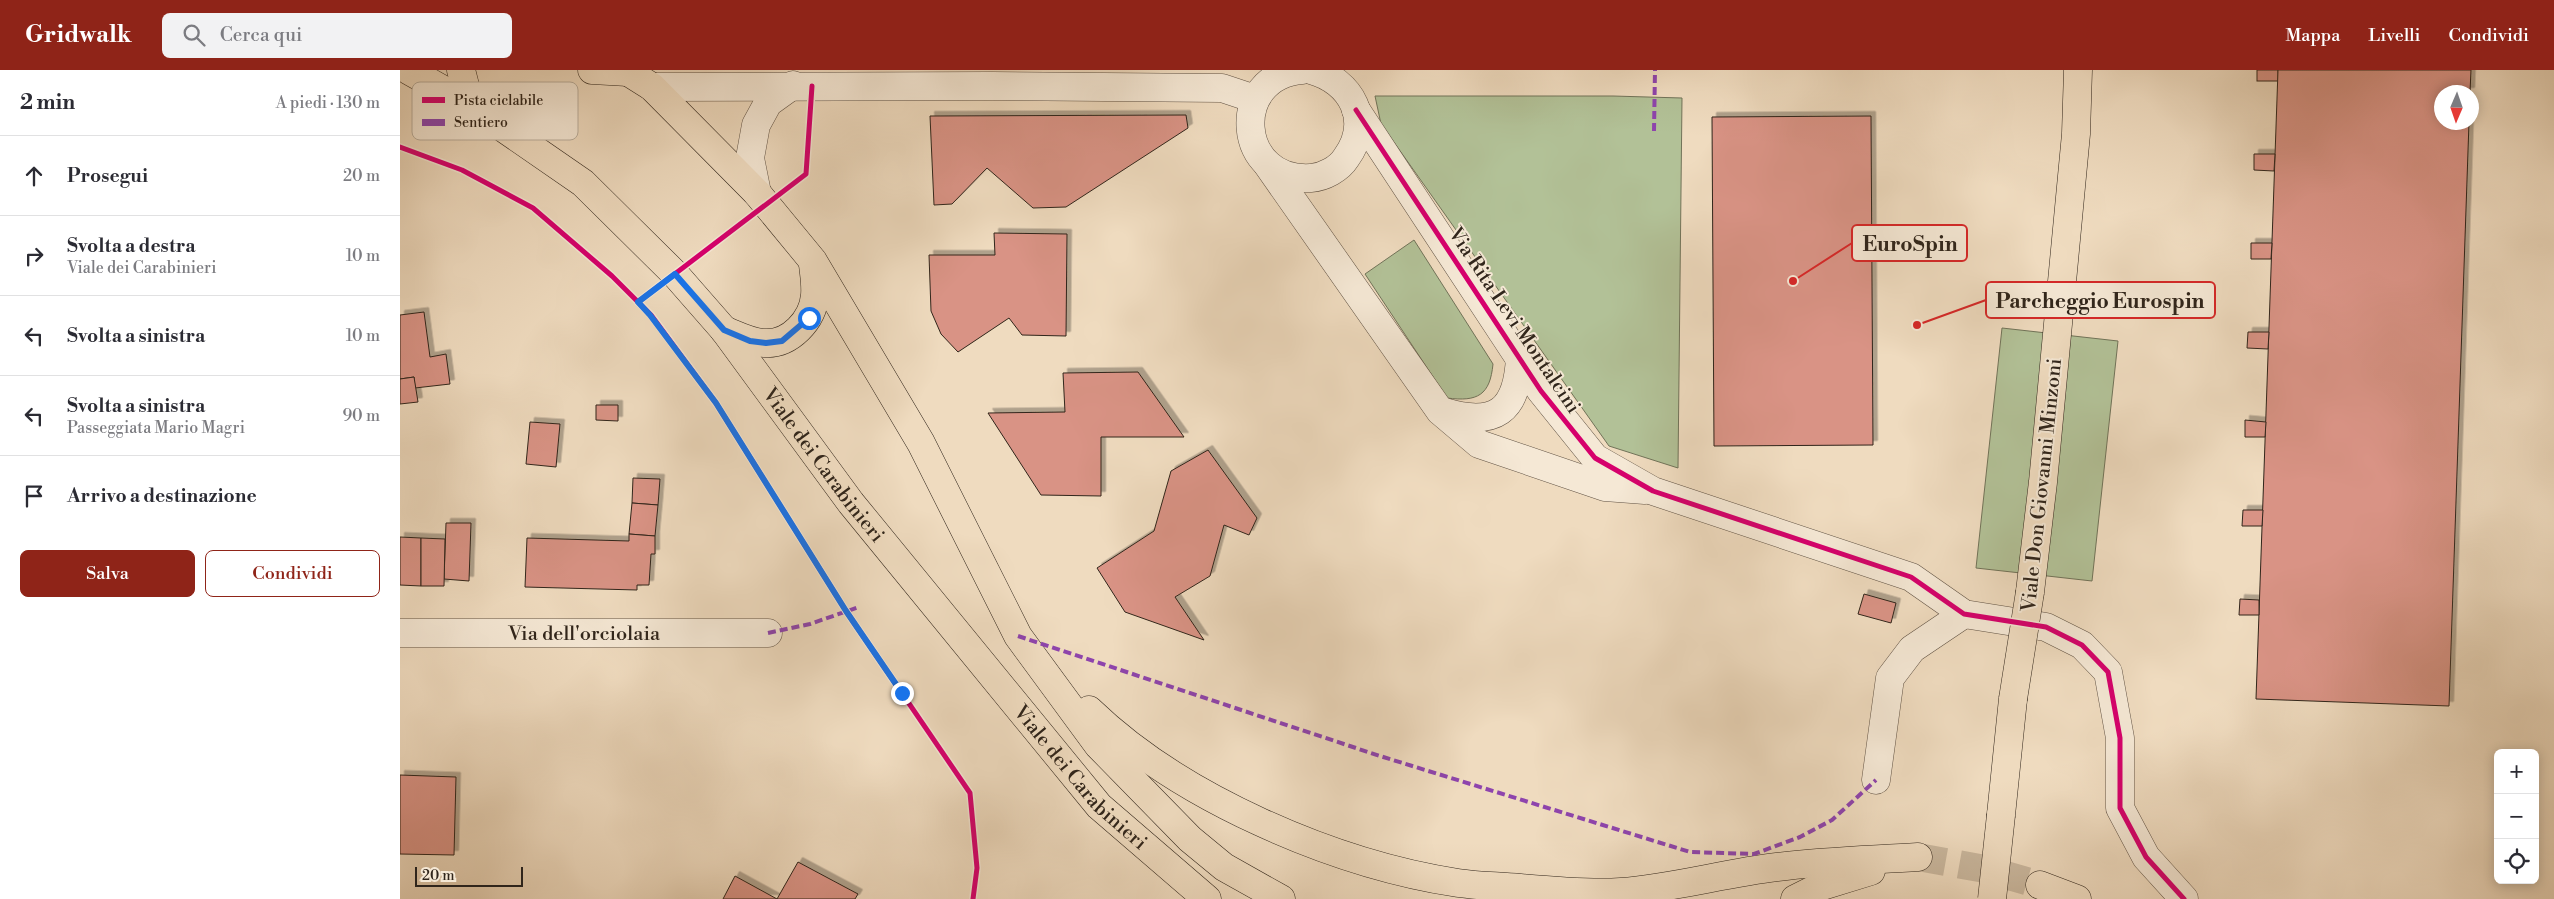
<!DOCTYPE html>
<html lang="it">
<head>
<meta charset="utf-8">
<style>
	:root { --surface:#fff; --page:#f2f2f3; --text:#2b2b33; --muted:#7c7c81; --line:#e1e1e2; --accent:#8f2418 }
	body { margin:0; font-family:"Libre Bodoni",serif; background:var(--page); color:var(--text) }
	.controls { position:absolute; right:15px; bottom:15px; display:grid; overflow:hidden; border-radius:8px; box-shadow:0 2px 12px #0003 }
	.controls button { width:45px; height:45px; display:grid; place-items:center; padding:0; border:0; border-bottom:1px solid var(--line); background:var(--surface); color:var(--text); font:25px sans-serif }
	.compass { position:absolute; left:2034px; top:15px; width:45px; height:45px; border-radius:50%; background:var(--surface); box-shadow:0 2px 12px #0003; rotate:182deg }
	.scale { position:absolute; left:15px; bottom:12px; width:108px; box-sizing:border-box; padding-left:5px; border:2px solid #30251b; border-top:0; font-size:14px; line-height:18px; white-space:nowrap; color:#30251b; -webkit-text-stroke:4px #f5e8d5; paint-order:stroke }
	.stop { position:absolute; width:15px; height:15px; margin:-11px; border:4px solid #1a73e8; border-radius:50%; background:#fff }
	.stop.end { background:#1a73e8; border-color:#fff; box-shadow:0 1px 5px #0008 }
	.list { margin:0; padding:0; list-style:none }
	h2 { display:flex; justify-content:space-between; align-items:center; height:65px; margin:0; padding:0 20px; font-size:21px }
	h2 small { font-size:16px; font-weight:400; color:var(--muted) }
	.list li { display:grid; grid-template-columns:32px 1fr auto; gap:15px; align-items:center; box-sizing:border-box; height:80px; padding:0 20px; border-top:1px solid var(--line) }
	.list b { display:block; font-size:19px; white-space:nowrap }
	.list p { margin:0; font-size:16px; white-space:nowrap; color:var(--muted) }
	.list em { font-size:16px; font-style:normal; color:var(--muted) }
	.actions { display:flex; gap:10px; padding:15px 20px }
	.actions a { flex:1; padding:11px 0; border:1px solid var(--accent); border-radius:8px; text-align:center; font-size:18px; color:var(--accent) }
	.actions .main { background:var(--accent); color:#fff }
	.icon { flex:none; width:28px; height:28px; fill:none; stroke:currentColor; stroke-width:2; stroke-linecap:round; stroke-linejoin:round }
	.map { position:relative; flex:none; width:2154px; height:829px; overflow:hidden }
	header { display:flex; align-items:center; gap:30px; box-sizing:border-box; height:70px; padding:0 25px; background:var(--accent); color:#fff }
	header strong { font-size:24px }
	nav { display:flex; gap:28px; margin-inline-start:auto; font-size:18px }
	.search { width:350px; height:45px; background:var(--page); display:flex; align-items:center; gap:12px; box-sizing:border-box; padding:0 18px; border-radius:8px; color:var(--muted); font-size:19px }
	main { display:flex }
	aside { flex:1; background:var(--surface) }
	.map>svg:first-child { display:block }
	.green { fill:#b2c197; stroke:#717359 }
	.building { fill:#d99385; stroke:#30251b; filter:url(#shadow) }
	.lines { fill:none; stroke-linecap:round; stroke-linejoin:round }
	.major-tunnel { stroke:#c9b79e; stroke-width:28; stroke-dasharray:28 14; stroke-linecap:butt }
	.minor-casing { stroke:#605244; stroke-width:29 }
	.major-casing { stroke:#30251b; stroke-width:29 }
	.minor { stroke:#f5e8d5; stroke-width:28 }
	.major { stroke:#efdbbf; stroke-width:28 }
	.major-bridge-casing { stroke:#30251b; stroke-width:29; stroke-linecap:butt }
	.major-bridge { stroke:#efdbbf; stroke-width:28 }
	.quiet { stroke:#8e44ad; stroke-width:4; stroke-dasharray:8 4; stroke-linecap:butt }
	.cycleway-casing { stroke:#f5e8d5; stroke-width:8 }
	.cycleway { stroke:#d6006c; stroke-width:5 }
	.route { stroke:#1a73e8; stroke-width:6 }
	.labels { text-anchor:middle; stroke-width:4; stroke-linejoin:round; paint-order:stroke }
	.street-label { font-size:20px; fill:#30251b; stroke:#f5e8d5 }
	.key { fill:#f5e8d5; stroke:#baae9d; stroke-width:1 }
	.key-label { font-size:14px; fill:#30251b }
	.leader { fill:none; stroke:#d62828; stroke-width:2 }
	.callout-dot { fill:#d62828; stroke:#f5e8d5; stroke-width:2 }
	.callout { fill:#f5e8d5; stroke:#d62828; stroke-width:2 }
	.callout-label { font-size:21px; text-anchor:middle; font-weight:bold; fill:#30251b }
</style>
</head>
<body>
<header>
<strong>Gridwalk</strong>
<div class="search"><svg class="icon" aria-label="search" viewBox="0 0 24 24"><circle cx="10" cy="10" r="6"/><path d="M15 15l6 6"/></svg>Cerca qui</div>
<nav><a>Mappa</a><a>Livelli</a><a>Condividi</a></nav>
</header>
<main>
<aside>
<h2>2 min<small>A piedi · 130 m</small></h2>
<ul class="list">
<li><svg class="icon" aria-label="ahead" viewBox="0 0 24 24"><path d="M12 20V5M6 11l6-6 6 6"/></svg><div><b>Prosegui</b></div><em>20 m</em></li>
<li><svg class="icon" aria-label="right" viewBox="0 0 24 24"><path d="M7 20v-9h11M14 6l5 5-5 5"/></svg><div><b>Svolta a destra</b><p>Viale dei Carabinieri</p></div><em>10 m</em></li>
<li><svg class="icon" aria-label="left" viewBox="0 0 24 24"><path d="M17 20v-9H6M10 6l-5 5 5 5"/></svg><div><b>Svolta a sinistra</b></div><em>10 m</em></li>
<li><svg class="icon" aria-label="left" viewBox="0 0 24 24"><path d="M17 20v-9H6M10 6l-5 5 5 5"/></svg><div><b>Svolta a sinistra</b><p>Passeggiata Mario Magri</p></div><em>90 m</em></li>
<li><svg class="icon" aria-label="arrive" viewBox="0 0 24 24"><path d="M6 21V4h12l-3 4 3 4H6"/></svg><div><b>Arrivo a destinazione</b></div></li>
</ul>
<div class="actions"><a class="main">Salva</a><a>Condividi</a></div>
</aside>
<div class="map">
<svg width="2154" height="829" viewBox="0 0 2154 829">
	<defs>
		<filter id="shadow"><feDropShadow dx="4.5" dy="-4.5" stdDeviation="0" flood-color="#0004"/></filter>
	</defs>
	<rect width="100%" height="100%" fill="#efdbbf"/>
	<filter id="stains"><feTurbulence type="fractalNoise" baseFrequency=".004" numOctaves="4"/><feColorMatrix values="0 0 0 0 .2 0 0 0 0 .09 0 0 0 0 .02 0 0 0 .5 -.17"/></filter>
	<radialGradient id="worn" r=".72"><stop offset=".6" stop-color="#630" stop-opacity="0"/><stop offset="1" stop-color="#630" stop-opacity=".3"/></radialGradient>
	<g class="green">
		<path d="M975 26H1213L1282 28 1278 398 1209 376 981 54Z"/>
		<path d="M1014 170 1093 294C1090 325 1078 332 1047 328L965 204Z"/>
		<path d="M1602 258 1718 271 1692 511 1576 498Z"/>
	</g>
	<g class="building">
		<rect x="1857" y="0" width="21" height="11"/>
		<path d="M1878 0H2071L2070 22H2042V52H2069L2049 636 1856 629Z"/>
		<path d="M786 45 788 58 666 137 633 138 587 98 552 134 534 135 530 46Z"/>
		<path d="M1471 46 1473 375 1314 376 1312 47Z"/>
		<path d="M1854 84H1875L1874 101 1854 100Z"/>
		<path d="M594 163 667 164 666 266 622 265 609 248 558 282 541 264 531 241 529 185H595Z"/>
		<path d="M1851 173H1872L1871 189H1851Z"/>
		<path d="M24 242 30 287 46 284 50 314 15 318 14 307 0 309V245Z"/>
		<path d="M1848 262H1869L1868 279 1847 278Z"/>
		<path d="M738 302 784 367H701V426L641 425 588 343 665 342 663 303Z"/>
		<path d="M14 307 18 332 0 334V309Z"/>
		<path d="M196 335H218V351L196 350Z"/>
		<path d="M1845 350 1866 352 1865 367H1845Z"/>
		<path d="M130 352 160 354 156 397 126 394Z"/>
		<path d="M808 380 857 448 849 465 824 455 810 506 775 527 804 570 725 542 697 498 754 461 771 401Z"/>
		<path d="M233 408 260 409 258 435 232 433Z"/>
		<path d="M232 433 258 435 255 466 229 464Z"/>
		<path d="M1843 440H1863L1862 456H1842Z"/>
		<path d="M46 453H71L69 511 44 509Z"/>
		<path d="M229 464 255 466V484H251L249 515H237V520L125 517 127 468 229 471Z"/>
		<path d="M0 467 21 468V516L0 515Z"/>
		<path d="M21 468 45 469 44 516H21Z"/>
		<path d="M1464 524 1496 533 1491 553 1458 544Z"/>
		<path d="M1840 529 1859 530V545H1839Z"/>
		<path d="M0 705 56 707 54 785 0 784Z"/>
		<path d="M398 792 458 824 455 829H323L335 806 377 829Z"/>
	</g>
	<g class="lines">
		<path class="major-tunnel" d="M1518 787 1585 799 1640 815"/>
		<g class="minor-casing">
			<g id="minor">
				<path d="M902 0C828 6 836 113 911 108 924 107 939 99 946 88 973 51 952 11 911 0"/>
				<path d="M252 17 592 16 822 18 855 29"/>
				<path d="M956 40 1141 321 1195 388 1253 421 1511 507 1564 544 1646 557 1682 575 1708 602 1720 668V738L1746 787 1784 829"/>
				<path d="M867 94 1040 341 1079 374 1205 417 1245 420"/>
				<path d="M357 123 350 88 356 55 368 33 393 15"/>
				<path d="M1044 342C1095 357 1117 342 1120 288"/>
				<path id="s1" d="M0 563H368"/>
				<path d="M1476 710 1490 608 1512 579 1564 544"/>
			</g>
		</g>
		<g class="major-casing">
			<g id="major">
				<path id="s2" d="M8 0 70 35 183 113 275 204 324 260 451 433 699 736 807 829"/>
				<path d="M61 0 70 35"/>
				<path d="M192 0 228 2"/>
				<path d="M225 0 252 17 357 123 413 191 521 373 618 566 698 675 790 769 824 797 881 829"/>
				<path d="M324 260C337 265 349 272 364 273 390 275 413 250 415 225 416 215 414 204 413 194"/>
				<path d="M1630 522 1643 412 1676 64 1678 0"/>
				<path d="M689 640C780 728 934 794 1058 813 1079 816 1099 816 1120 818 1153 821 1188 824 1221 822 1274 818 1325 803 1377 797 1424 791 1471 790 1518 787"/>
				<path d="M1601 745 1613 629"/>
				<path d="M1640 815 1677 829"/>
				<path d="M1395 829 1419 817 1471 801"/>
			</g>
		</g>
		<use href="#minor" class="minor"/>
		<use href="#major" class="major"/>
		<g class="major-bridge-casing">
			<g id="major-bridge">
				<path d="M1613 629 1630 522"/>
				<path d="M1592 829 1601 745"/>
			</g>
		</g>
		<use href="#major-bridge" class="major-bridge"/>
		<g class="quiet">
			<path d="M1254 61 1255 0"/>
			<path d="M368 563 410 554 459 537"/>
			<path d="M618 566 980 686 1290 782 1354 784 1400 767 1432 750 1476 710"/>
		</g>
		<g class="cycleway-casing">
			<g id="cycleway">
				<path d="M956 40 1141 321 1195 388 1253 421 1511 507 1564 544 1646 557 1682 575 1708 602 1720 668V738L1746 787 1784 829"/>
				<path d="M0 77 62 100 133 138 212 206 251 245 316 333 446 541 570 723 577 798 573 829"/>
				<path d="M238 232 406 104 412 16"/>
			</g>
		</g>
		<use href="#cycleway" class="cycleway"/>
	</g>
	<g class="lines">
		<path class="route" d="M409 248 382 271 366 273 350 271 324 260 275 204 238 232 250 245 316 333 446 541 502 623"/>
	</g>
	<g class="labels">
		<g class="street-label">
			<text transform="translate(1115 250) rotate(56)" y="7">Via Rita Levi Montalcini</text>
			<text dy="7" stroke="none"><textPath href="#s2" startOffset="580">Viale dei Carabinieri</textPath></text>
			<text transform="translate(1641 415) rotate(-84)" y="7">Viale Don Giovanni Minzoni</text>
			<text dy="7" stroke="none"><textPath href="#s1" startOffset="184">Via dell'orciolaia</textPath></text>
			<text dy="7" stroke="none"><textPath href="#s2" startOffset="985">Viale dei Carabinieri</textPath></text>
		</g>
	</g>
	<rect x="12" y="12" width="166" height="58" rx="8" class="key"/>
	<rect x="22" y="27" width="23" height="6" fill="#d6006c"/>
	<rect x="22" y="49" width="23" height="7" fill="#8e44ad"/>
	<g class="key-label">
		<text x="54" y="35">Pista ciclabile</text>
		<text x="54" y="57">Sentiero</text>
	</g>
	<path class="leader" d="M1393 211L1452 173M1517 255L1586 230"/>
	<g class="callout-dot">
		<circle cx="1393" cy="211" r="5"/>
		<circle cx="1517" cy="255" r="5"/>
	</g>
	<g class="callout">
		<rect x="1452" y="155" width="115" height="36" rx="5"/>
		<rect x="1586" y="212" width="229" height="36" rx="5"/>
	</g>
	<g class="callout-label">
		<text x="1510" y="181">EuroSpin</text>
		<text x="1700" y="238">Parcheggio Eurospin</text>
	</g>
	<rect width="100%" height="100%" filter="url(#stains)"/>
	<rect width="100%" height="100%" fill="url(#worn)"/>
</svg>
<div class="controls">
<button>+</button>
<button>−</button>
<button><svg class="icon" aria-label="locate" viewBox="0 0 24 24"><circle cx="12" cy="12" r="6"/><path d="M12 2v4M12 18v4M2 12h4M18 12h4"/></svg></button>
</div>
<svg class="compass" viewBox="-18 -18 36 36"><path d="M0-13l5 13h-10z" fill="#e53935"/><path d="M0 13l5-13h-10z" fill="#7c7c81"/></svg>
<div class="scale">20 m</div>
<div class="stop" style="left:409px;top:248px"></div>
<div class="stop end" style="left:502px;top:623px"></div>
</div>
</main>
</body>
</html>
